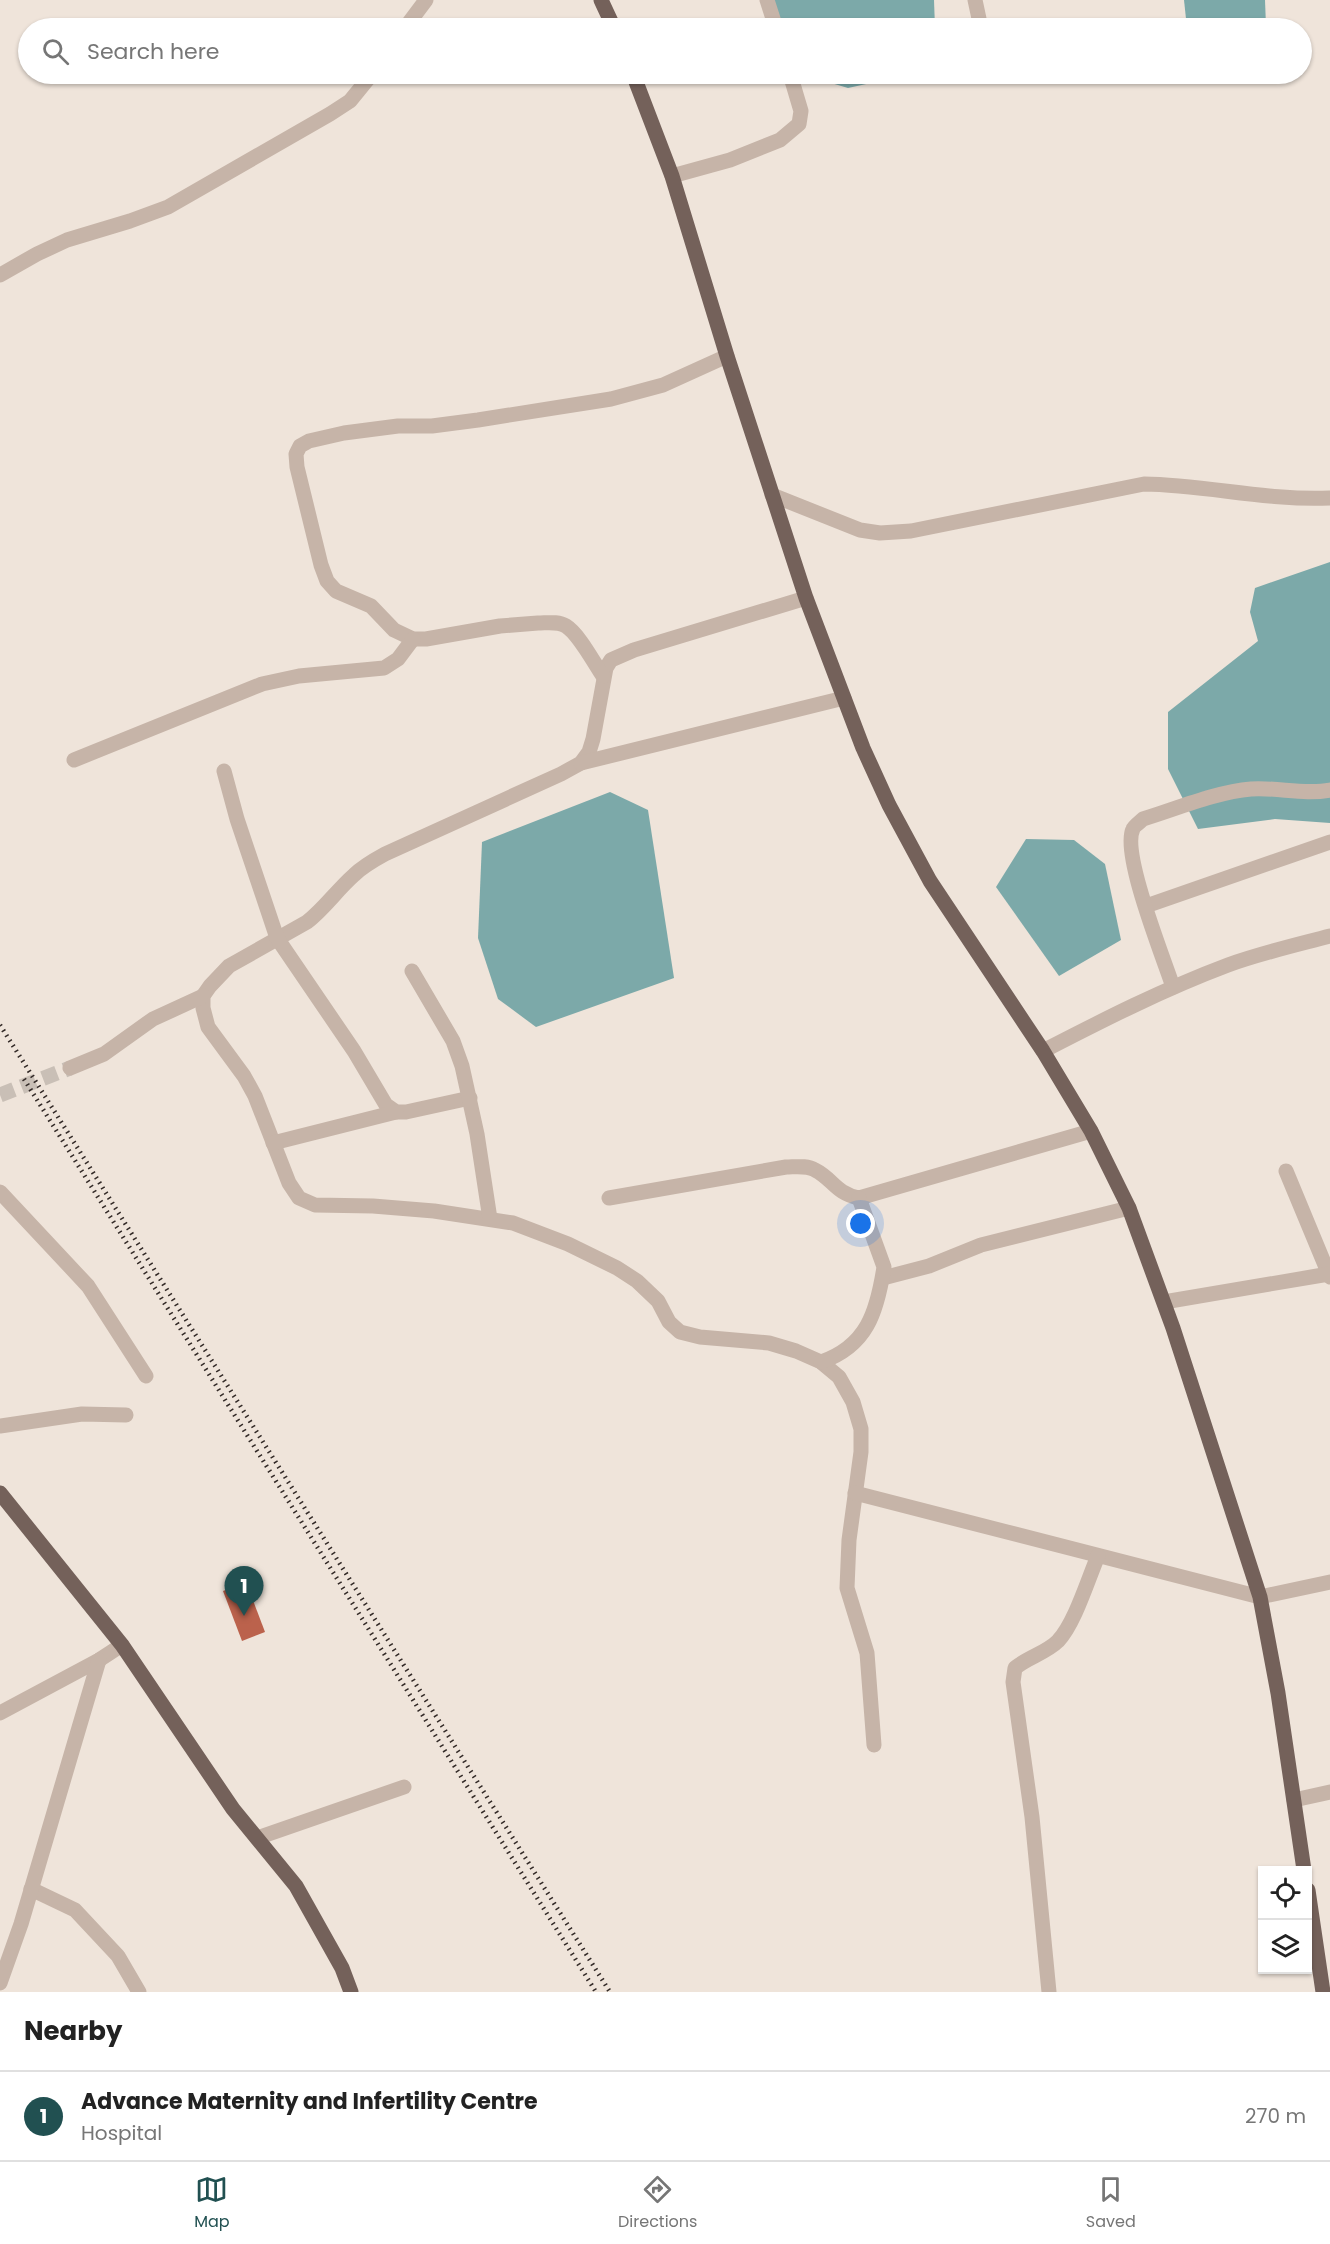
<!DOCTYPE html>
<html lang="en">
<head>
<meta charset="utf-8">
<style>
	:root { --surface:#fff; --page:#f6f6f6; --text:#222; --muted:#767676; --line:#e0e0e0; --accent:#215051 }
	body { margin:0; font-family:Poppins,sans-serif; background:var(--page); color:var(--text) }
	.controls { position:absolute; right:18px; bottom:18px; display:grid; overflow:hidden; border-radius:0px; box-shadow:0 2px 4px #0004 }
	.controls button { width:54px; height:54px; display:grid; place-items:center; padding:0; border:0; border-bottom:2px solid var(--line); background:var(--surface); color:var(--text); font:30px sans-serif }
	.you { position:absolute; left:861px; top:1224px; width:21px; height:21px; margin:-15px; border:4px solid #fff; border-radius:50%; background:#1a73e8; box-shadow:0 0 0 9px #1a73e833 }
	.badge { display:grid; place-items:center; width:39px; height:39px; border-radius:50%; background:var(--accent); color:#fff; font-size:20px; font-weight:700 }
	.pin { position:absolute; translate:-50% -50px; filter:drop-shadow(0 2px 3px #0008) }
	.pin::after { content:''; position:absolute; top:32px; width:21px; height:18px; background:inherit; clip-path:polygon(0 0,100% 0,50% 100%) }
	.list { margin:0; padding:0; list-style:none }
	h2 { display:flex; justify-content:space-between; align-items:center; height:78px; margin:0; padding:0 24px; font-size:26px }
	h2 small { font-size:20px; font-weight:400; color:var(--muted) }
	.list li { display:grid; grid-template-columns:39px 1fr auto; gap:18px; align-items:center; box-sizing:border-box; height:90px; padding:0 24px; border-top:2px solid var(--line) }
	.list b { display:block; font-size:22px; white-space:nowrap }
	.list p { margin:0; font-size:20px; white-space:nowrap; color:var(--muted) }
	.list em { font-size:20px; font-style:normal; color:var(--muted) }
	.icon { flex:none; width:33px; height:33px; fill:none; stroke:currentColor; stroke-width:2; stroke-linecap:round; stroke-linejoin:round }
	.map { position:relative; flex:none; width:1330px; height:1992px; overflow:hidden }
	.search { position:absolute; background:var(--surface); box-shadow:0 2px 4px #0004; left:18px; right:18px; top:18px; height:66px; display:flex; align-items:center; gap:15px; box-sizing:border-box; padding:0 21px; border-radius:33px; color:var(--muted); font-size:22px }
	.sheet { height:168px; background:var(--surface) }
	nav { display:flex; justify-content:space-around; align-items:center; box-sizing:border-box; height:84px; border-top:2px solid var(--line); background:var(--surface); font-size:16px; color:var(--muted) }
	nav a { display:grid; justify-items:center; gap:3px }
	nav .on { color:var(--accent) }
	.map>svg:first-child { display:block }
	.water { fill:#7ca9a9 }
	.building { fill:#bb624c }
	.lines { fill:none; stroke-linecap:round; stroke-linejoin:round }
	.minor-tunnel { stroke:#c9bfb6; stroke-width:15; stroke-dasharray:15 8; stroke-linecap:butt }
	.minor { stroke:#c6b4a8; stroke-width:15 }
	.primary { stroke:#74615a; stroke-width:15 }
	.rail { stroke:#332a27; stroke-width:4.5; stroke-dasharray:1.5 4.5; stroke-linecap:butt }
</style>
</head>
<body>
<div class="map">
<svg width="1330" height="1992" viewBox="0 0 1330 1992">
	<rect width="100%" height="100%" fill="#efe4da"/>
	<g class="water">
		<path d="M774 0H934L935 28H782Z"/>
		<path d="M1184 0H1265L1266 26 1240 28H1187Z"/>
		<path d="M801 74H912L848 88Z"/>
		<path d="M1330 562V823L1275 819 1198 829 1168 769V712L1258 641 1250 612 1255 588Z"/>
		<path d="M610 792 648 810 674 978 536 1027 498 999 478 938 482 842Z"/>
		<path d="M1026 839 1074 840 1105 864 1121 940 1059 976 996 887Z"/>
	</g>
	<path class="building" d="M246 1582 265 1632 242 1641 223 1591Z"/>
	<g class="lines">
		<path class="minor-tunnel" d="M0 1095 70 1068"/>
		<g class="minor">
			<path d="M767 0 776 28"/>
			<path d="M975 0 981 28"/>
			<path d="M405 28 426 0"/>
			<path d="M672 176 730 160 780 140 799 124 801 111 790 74"/>
			<path d="M0 275 37 254 67 240 130 221 168 207 330 114 350 101 372 74"/>
			<path d="M772 495 860 530 880 533 911 531 1144 484C1207 485 1268 501 1330 498"/>
			<path d="M806 598 634 650 611 660 606 668 593 739 589 752 581 763 561 774 385 854C374 860 363 866 354 875 337 890 324 909 307 922L229 966 210 986 203 996V1008L208 1027 244 1076 255 1096 289 1183 299 1198 315 1205 373 1206 434 1211 513 1223 568 1244 617 1268 637 1281 658 1301 669 1322 680 1332 700 1337 769 1343 796 1351 821 1362 839 1377 853 1402 861 1429V1452L849 1540 847 1588 867 1653 874 1745"/>
			<path d="M603 676C594 663 579 634 566 626 558 621 547 623 538 623L500 626 426 639H413L394 630 371 606 336 591 327 581 321 565 297 467 296 454 300 446 309 441 344 433 398 426H432L478 420 611 399 663 385 727 356"/>
			<path d="M74 760 262 684 299 676 384 668 398 659 413 639"/>
			<path d="M581 763 844 698"/>
			<path d="M224 771 237 819 277 938 354 1051 386 1105 396 1112H406L470 1098"/>
			<path d="M1146 906 1330 842"/>
			<path d="M412 971 453 1041 462 1066 477 1134 490 1219"/>
			<path d="M1173 987C1164 959 1121 853 1133 829 1134 826 1140 822 1143 819 1176 809 1216 792 1251 789 1277 787 1304 795 1330 790"/>
			<path d="M1043 1051C1103 1020 1164 989 1228 965 1261 953 1296 945 1330 936"/>
			<path d="M70 1068 104 1054 153 1019 203 996"/>
			<path d="M273 1143 396 1112"/>
			<path d="M1286 1171 1330 1277"/>
			<path d="M0 1192 88 1286 146 1376"/>
			<path d="M609 1198 786 1167C795 1167 807 1165 815 1170 833 1179 835 1193 859 1198L1091 1131"/>
			<path d="M883 1278 929 1266 981 1245 1129 1208"/>
			<path d="M1164 1302 1329 1274"/>
			<path d="M821 1362C867 1346 877 1312 884 1267L859 1198"/>
			<path d="M0 1426 82 1414 126 1415"/>
			<path d="M855 1493 1260 1597 1330 1582"/>
			<path d="M0 1713 99 1660 122 1645"/>
			<path d="M1294 1800 1330 1792"/>
			<path d="M257 1838 404 1787"/>
			<path d="M31 1889 75 1910 118 1956 139 1992"/>
			<path d="M0 1983 21 1924 99 1660"/>
			<path d="M1049 1992 1032 1817 1013 1682 1015 1668C1028 1657 1046 1653 1058 1641 1075 1623 1088 1579 1098 1556"/>
		</g>
		<g class="primary">
			<path d="M601 0 614 28"/>
			<path d="M633 74 672 176 727 356 806 598 863 748 889 805 930 881 1043 1051 1091 1131 1129 1208 1173 1328 1260 1597 1278 1693 1304 1870"/>
			<path d="M0 1493 122 1645 233 1809 296 1886 342 1968 351 1992"/>
			<path d="M1308 1890 1323 1992"/>
		</g>
		<g class="rail">
			<path d="M0 1025 610 1992"/>
			<path d="M24 1079 596 1992"/>
		</g>
	</g>
</svg>
<div class="controls">
<button><svg class="icon" aria-label="locate" viewBox="0 0 24 24"><circle cx="12" cy="12" r="6"/><path d="M12 2v4M12 18v4M2 12h4M18 12h4"/></svg></button>
<button><svg class="icon" aria-label="layers" viewBox="0 0 24 24"><path d="M12 4l9 5-9 5-9-5zM3 14l9 5 9-5"/></svg></button>
</div>
<div class="you"></div>
<div class="pin badge" style="left:244px;top:1616px">1</div>
<div class="search"><svg class="icon" aria-label="search" viewBox="0 0 24 24"><circle cx="10" cy="10" r="6"/><path d="M15 15l6 6"/></svg>Search here</div>
</div>
<section class="sheet">
<h2>Nearby<small></small></h2>
<ul class="list">
<li><span class="badge">1</span><div><b>Advance Maternity and Infertility Centre</b><p>Hospital</p></div><em>270 m</em></li>
</ul>
</section>
<nav>
<a class="on"><svg class="icon" aria-label="map" viewBox="0 0 24 24"><path d="M3 6l6-2 6 2 6-2v14l-6 2-6-2-6 2zM9 4v14M15 6v14"/></svg>Map</a>
<a><svg class="icon" aria-label="directions" viewBox="0 0 24 24"><path d="M12 3l9 9-9 9-9-9zM9 14v-3h6M13 9l2 2-2 2"/></svg>Directions</a>
<a><svg class="icon" aria-label="saved" viewBox="0 0 24 24"><path d="M7 4h10v16l-5-4-5 4z"/></svg>Saved</a>
</nav>
</body>
</html>
